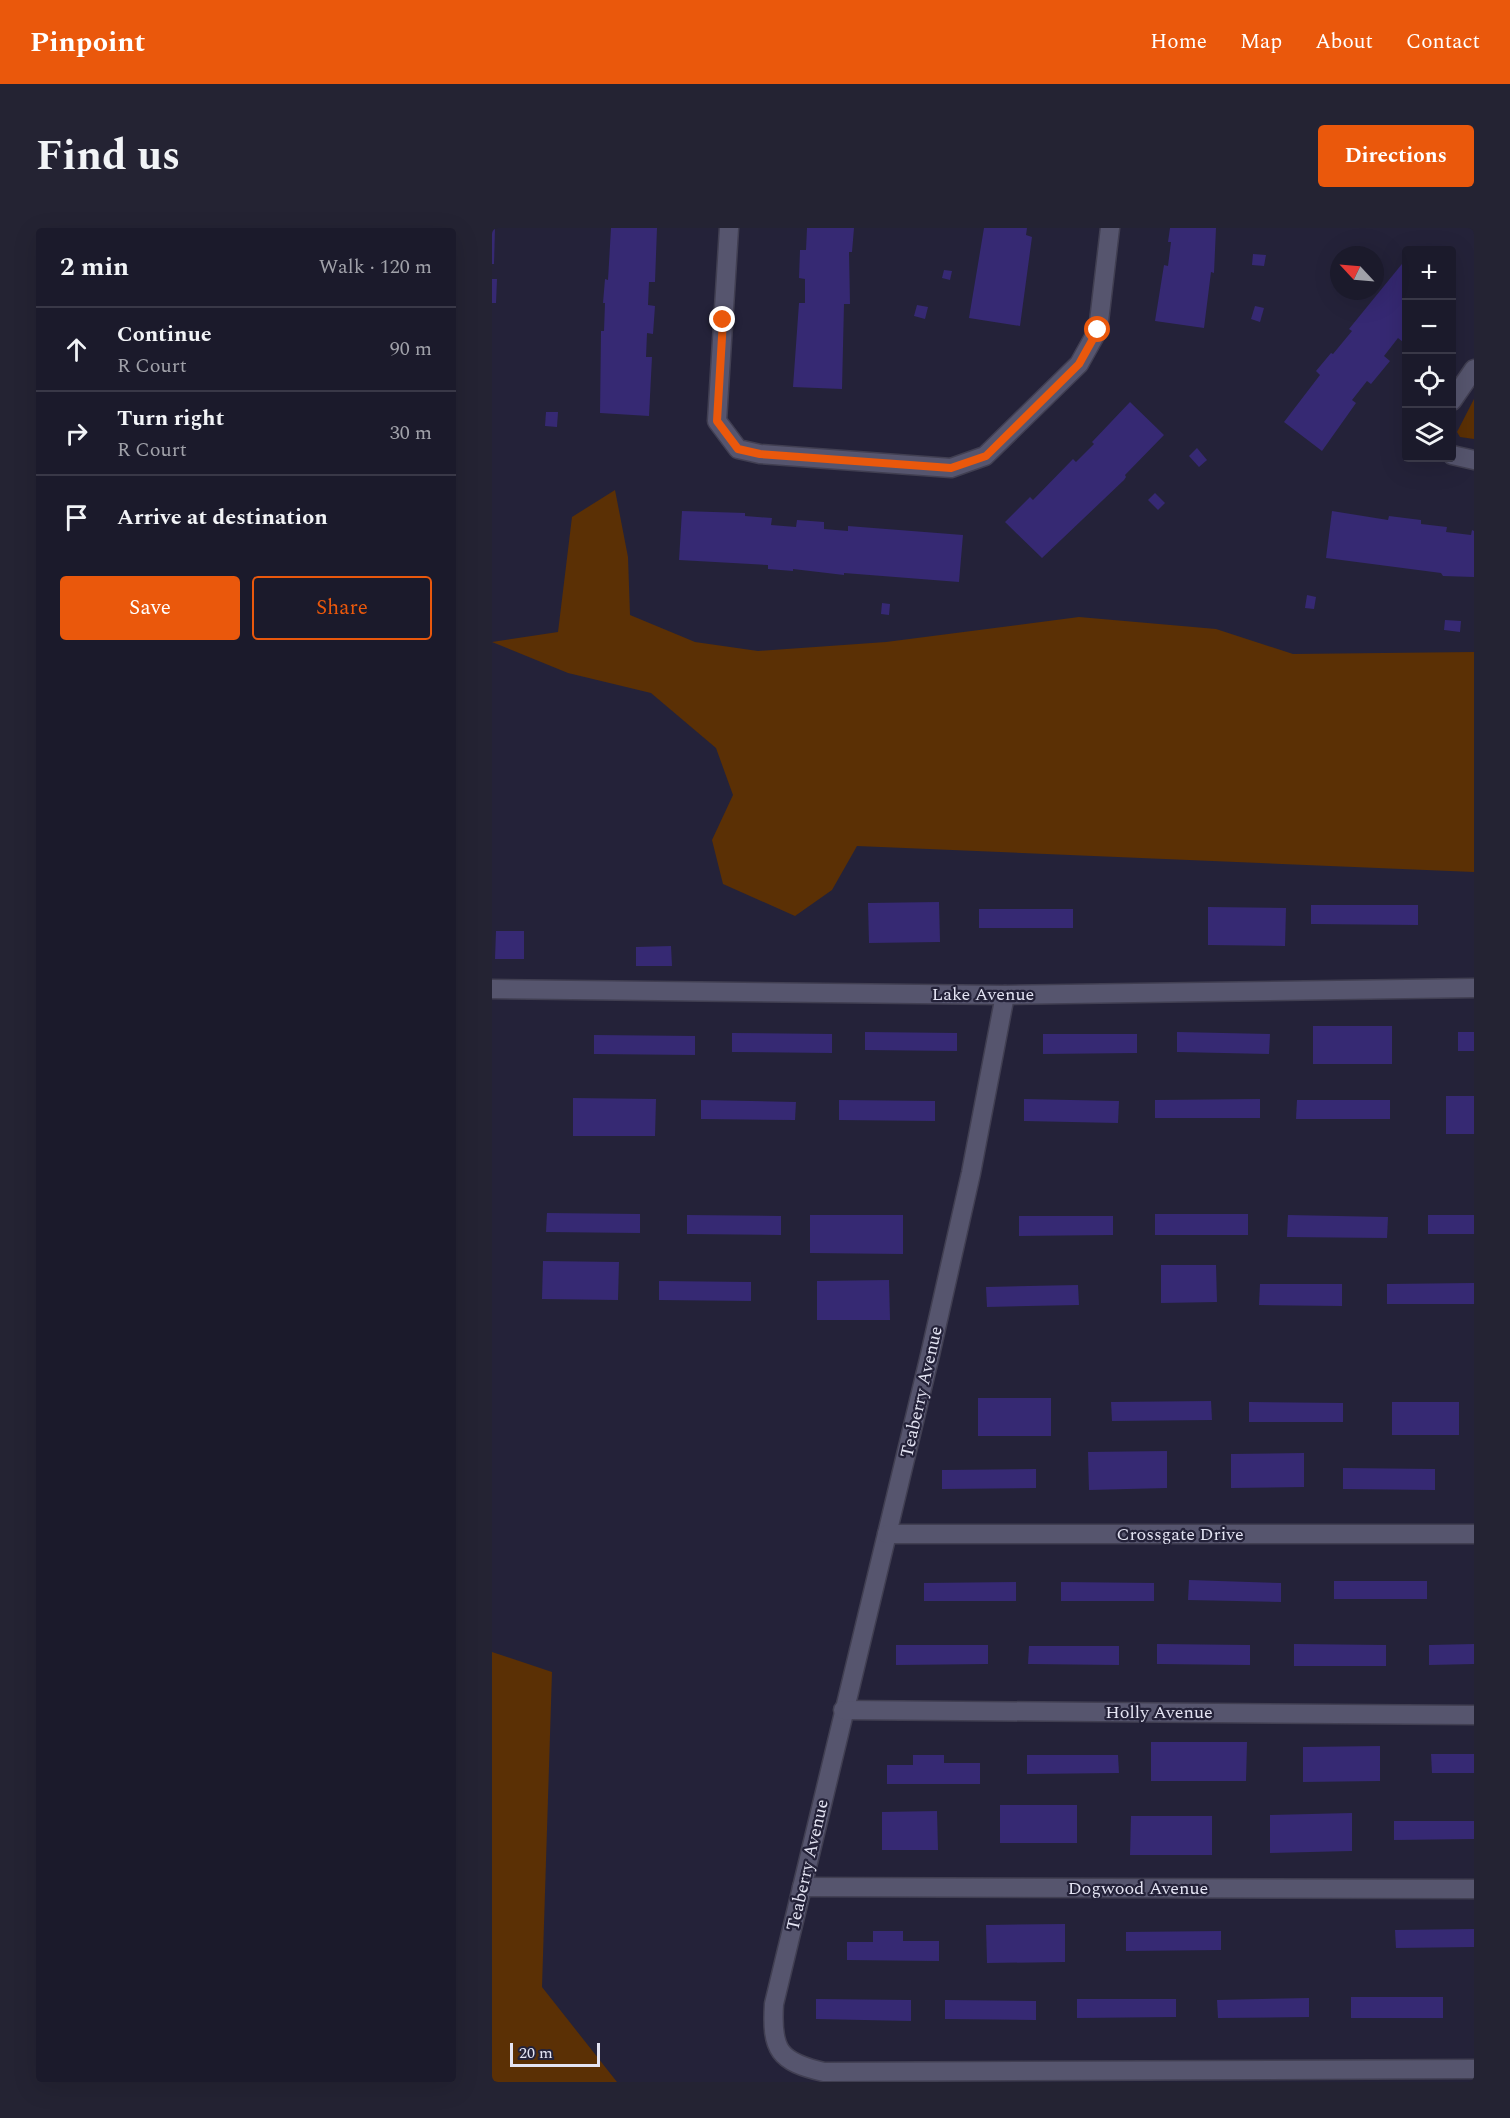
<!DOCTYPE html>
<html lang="en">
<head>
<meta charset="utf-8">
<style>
	:root { --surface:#1b1a2b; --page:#242333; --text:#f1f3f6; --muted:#a0a1a9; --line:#393847; --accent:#ea580c }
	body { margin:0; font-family:Spectral,serif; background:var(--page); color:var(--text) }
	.controls { position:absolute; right:18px; top:18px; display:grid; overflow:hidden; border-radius:6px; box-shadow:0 6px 24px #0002 }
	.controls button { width:54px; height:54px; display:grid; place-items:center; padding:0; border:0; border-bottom:2px solid var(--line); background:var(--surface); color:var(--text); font:30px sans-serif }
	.compass { position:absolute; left:838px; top:18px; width:54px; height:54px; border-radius:50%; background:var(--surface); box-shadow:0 6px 24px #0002; rotate:296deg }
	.scale { position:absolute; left:18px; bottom:15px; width:90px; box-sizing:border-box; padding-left:6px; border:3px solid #e4e4f3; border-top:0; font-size:16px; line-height:21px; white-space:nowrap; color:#e4e4f3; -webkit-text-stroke:4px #242239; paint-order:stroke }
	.stop { position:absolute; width:18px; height:18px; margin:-14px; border:4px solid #ea580c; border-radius:50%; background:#fff }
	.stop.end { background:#ea580c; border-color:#fff; box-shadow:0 2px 6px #0008 }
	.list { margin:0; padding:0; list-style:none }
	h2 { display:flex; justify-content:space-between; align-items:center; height:78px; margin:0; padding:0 24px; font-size:26px }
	h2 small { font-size:20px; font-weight:400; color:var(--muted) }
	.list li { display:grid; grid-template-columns:39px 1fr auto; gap:18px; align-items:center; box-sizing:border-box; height:84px; padding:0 24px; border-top:2px solid var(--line) }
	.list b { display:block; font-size:22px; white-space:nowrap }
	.list p { margin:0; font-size:20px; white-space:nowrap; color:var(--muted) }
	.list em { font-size:20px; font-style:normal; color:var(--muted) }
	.actions { display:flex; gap:12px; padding:18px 24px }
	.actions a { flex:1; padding:14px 0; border:2px solid var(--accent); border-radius:6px; text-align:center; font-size:21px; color:var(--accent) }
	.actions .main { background:var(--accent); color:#fff }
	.icon { flex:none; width:33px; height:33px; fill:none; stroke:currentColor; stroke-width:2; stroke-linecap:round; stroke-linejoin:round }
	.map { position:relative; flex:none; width:982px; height:1854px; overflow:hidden; border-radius:6px }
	header { display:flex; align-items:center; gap:36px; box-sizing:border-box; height:84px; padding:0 30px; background:var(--accent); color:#fff }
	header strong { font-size:28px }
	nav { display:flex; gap:33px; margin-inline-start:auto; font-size:21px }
	.intro { display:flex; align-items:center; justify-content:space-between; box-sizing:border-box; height:144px; padding:0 36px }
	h1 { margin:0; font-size:42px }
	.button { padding:15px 27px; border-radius:6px; background:var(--accent); color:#fff; font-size:21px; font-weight:700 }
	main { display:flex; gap:36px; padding:0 36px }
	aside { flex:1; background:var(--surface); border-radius:6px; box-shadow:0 6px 24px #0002 }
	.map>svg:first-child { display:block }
	.green { fill:#5b3005 }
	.building { fill:#362973 }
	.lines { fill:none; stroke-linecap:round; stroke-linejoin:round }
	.street-casing { stroke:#413f52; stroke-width:21 }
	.street { stroke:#56556e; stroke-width:18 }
	.route { stroke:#ea580c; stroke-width:8 }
	.labels { text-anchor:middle; stroke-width:4.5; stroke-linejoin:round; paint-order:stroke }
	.street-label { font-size:18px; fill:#e4e4f3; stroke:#242239 }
</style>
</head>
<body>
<header>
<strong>Pinpoint</strong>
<nav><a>Home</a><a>Map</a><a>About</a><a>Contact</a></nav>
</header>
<div class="intro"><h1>Find us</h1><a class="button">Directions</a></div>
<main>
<aside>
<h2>2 min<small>Walk · 120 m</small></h2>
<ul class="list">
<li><svg class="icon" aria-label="ahead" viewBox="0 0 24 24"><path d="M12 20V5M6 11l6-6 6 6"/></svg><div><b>Continue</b><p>R Court</p></div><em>90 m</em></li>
<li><svg class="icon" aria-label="right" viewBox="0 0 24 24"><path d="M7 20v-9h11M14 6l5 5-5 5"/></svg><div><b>Turn right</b><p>R Court</p></div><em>30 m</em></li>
<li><svg class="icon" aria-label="arrive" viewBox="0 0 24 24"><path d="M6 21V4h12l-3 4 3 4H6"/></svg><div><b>Arrive at destination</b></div></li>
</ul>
<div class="actions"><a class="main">Save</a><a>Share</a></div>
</aside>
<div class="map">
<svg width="982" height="1854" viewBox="0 0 982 1854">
	<rect width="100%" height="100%" fill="#242239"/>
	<g class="green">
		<path d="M982 171V211L968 209 965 204Z"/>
		<path d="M123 262 136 329 138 387 203 414 266 423 394 414 587 389 724 401 801 426 982 424V644L365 618 340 662 303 688 231 656 220 612 241 567 224 520 159 465 76 445 0 414 66 404 80 289Z"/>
		<path d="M0 1424 60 1444 50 1759 125 1854H0Z"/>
	</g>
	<g class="building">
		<path d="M0 0H3L2 36H0Z"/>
		<path d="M119 0H165L163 54H157L156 77 163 78 161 106 155 105 154 129H160L157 188 108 185 109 103H112L113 75H111L113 51 116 52Z"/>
		<path d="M315 0H362L360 24H357L358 76H352L350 161 301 159 307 75H313V51L307 50 308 22H314Z"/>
		<path d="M492 0H535L534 7 540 9 528 98 477 90Z"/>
		<path d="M678 0H724L722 45 719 44 712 100 663 93 672 37 676 38 679 14H676Z"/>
		<path d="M761 26 774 27 772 38 760 37Z"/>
		<path d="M914 31V110L911 114 906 110 892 128 898 133 879 156 875 153 860 172 864 175 830 223 792 194 828 147 824 143 839 125 841 126 860 103 857 101Z"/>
		<path d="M452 42 460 43 458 52 450 50Z"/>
		<path d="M0 51H5L4 75H0Z"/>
		<path d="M425 77 436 79 433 91 422 88Z"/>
		<path d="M763 78 772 80 768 94 759 91Z"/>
		<path d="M638 174 672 207 633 247 634 249 632 252 550 330 513 294 538 269 541 272 581 231 584 234 602 216 600 214Z"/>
		<path d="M54 184H66L65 199 53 198Z"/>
		<path d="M705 220 715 232 707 239 697 228Z"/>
		<path d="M663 265 673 275 666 282 656 272Z"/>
		<path d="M190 283 253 285V288L280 290 279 297 304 299 305 292 332 294V301L356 303V298L471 307 467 354 352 345V347L301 341V343L276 341V337L187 332Z"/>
		<path d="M840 283 896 292 897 288 929 292V296L955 299 954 304 979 307 980 302 982 303V349L951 348 949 345 834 330Z"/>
		<path d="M815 367 824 369 822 381 813 380Z"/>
		<path d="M390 375 398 376 397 387 389 386Z"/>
		<path d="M953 392 969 393 968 404 952 402Z"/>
		<path d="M447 674 448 714 377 715 376 675Z"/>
		<path d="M819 677H926V697L819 696Z"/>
		<path d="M716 679 794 680 793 718 716 717Z"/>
		<rect x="487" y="681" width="94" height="19"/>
		<path d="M4 703H32V731H3Z"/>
		<path d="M179 718 180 738H144V719Z"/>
		<rect x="821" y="798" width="79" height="38"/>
		<path d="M373 804 465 805V823L373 822Z"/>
		<path d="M685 804 778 806 777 826 685 824Z"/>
		<rect x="966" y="804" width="16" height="19"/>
		<path d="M240 805 340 806V825L240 824Z"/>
		<path d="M551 806H645V825L551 826Z"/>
		<path d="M102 807 203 808V827L102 826Z"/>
		<rect x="954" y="868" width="28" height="38"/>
		<path d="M81 870 164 871 163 908H81Z"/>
		<path d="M532 871 627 873 626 895 532 893Z"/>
		<path d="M768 871V890H663V872Z"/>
		<path d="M209 872 304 874 303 892 209 891Z"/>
		<path d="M347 872 443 873V893L347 892Z"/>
		<path d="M805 872H898V891H804Z"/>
		<path d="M55 985 148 986V1005L54 1004Z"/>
		<rect x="663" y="986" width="93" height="21"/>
		<path d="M195 987 289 988V1007L195 1006Z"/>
		<path d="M318 987H411V1026L318 1025Z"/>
		<path d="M796 987 896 989 895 1010 795 1009Z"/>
		<rect x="936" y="987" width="46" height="19"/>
		<path d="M527 988H621V1007L527 1008Z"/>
		<path d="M51 1033 127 1034 126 1072 50 1071Z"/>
		<path d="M669 1037H724L725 1074 669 1075Z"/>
		<path d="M397 1052 398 1092H325V1053Z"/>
		<path d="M167 1053 259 1054V1073L167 1072Z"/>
		<path d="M982 1055V1076H895V1056Z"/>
		<path d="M768 1056H850V1078L767 1077Z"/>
		<path d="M586 1057 587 1077 495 1079 494 1059Z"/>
		<rect x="486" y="1170" width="73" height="38"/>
		<path d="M719 1173 720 1192 620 1193 619 1174Z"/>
		<path d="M757 1174 851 1175V1194H757Z"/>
		<rect x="900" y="1174" width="67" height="33"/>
		<path d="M675 1223V1260L597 1262 596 1224Z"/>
		<path d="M812 1225V1259L739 1260V1226Z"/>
		<path d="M851 1240 943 1241V1262L851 1261Z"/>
		<path d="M544 1241V1260L450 1261V1242Z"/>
		<path d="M697 1352 789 1355V1374L696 1372Z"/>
		<rect x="842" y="1353" width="93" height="18"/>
		<path d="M524 1354V1373H432V1355Z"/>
		<path d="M569 1354 662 1355V1373H569Z"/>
		<path d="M665 1416 758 1417V1437L665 1436Z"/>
		<path d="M802 1416 894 1417V1438H802Z"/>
		<path d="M982 1416V1436L937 1437V1417Z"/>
		<path d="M404 1417H496V1436L404 1437Z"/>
		<path d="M537 1418H627V1437L536 1436Z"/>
		<path d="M659 1514H755L754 1553H659Z"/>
		<path d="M888 1518V1553L811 1554V1519Z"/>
		<path d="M939 1526H982V1545H940Z"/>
		<path d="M421 1527H452V1535H488V1556H395V1537H421Z"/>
		<path d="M535 1527H626L627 1545 535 1546Z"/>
		<rect x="508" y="1577" width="77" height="38"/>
		<path d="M445 1583 446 1622H390V1584Z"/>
		<path d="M860 1585V1623L778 1625V1587Z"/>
		<path d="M639 1588H720V1627H638Z"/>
		<path d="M902 1593H982V1611L902 1612Z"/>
		<path d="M573 1696V1734L495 1735 494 1697Z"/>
		<path d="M982 1701V1719L904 1720 903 1702Z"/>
		<path d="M381 1703H411V1713H447V1733L355 1732V1714H381Z"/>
		<path d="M729 1703V1722L634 1723V1704Z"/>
		<rect x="859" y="1769" width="92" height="21"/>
		<path d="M817 1770V1789L726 1790 725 1772Z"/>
		<path d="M324 1771 419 1772V1793L324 1791Z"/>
		<path d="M585 1771H684V1789L585 1790Z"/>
		<path d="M453 1772 544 1773V1792L453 1791Z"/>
	</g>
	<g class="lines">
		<g class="street-casing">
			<g id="street">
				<path d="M237 0 225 193 246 221 268 226 459 240 493 228 587 136 606 102 618 0"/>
				<path d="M960 173 982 141"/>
				<path d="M960 227 982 232"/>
				<path d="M0 761 513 767 982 760"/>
				<path d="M513 767 479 945 438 1127 282 1776C279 1822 287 1834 332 1844L982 1841"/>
				<path d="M395 1306H982"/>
				<path d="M351 1482 982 1487"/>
				<path d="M310 1659 982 1661"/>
			</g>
		</g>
		<use href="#street" class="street"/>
	</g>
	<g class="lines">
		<path class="route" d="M231 92 225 193 246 221 268 226 459 240 494 228 587 136 606 102"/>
	</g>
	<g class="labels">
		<g class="street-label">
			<text x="491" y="772">Lake Avenue</text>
			<text transform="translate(429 1164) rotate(-77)" y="6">Teaberry Avenue</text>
			<text x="688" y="1312">Crossgate Drive</text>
			<text x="667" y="1490">Holly Avenue</text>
			<text transform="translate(315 1637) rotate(-77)" y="6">Teaberry Avenue</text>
			<text x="646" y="1666">Dogwood Avenue</text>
		</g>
	</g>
</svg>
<div class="controls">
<button>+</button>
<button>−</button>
<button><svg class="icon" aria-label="locate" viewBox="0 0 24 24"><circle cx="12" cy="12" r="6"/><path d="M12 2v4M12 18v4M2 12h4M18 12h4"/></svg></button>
<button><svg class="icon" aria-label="layers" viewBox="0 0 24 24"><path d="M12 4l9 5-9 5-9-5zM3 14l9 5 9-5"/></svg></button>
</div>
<svg class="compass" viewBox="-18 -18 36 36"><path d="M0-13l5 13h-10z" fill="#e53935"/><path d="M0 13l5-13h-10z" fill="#a0a1a9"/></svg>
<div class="scale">20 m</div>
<div class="stop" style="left:606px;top:102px"></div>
<div class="stop end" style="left:231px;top:92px"></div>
</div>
</main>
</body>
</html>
